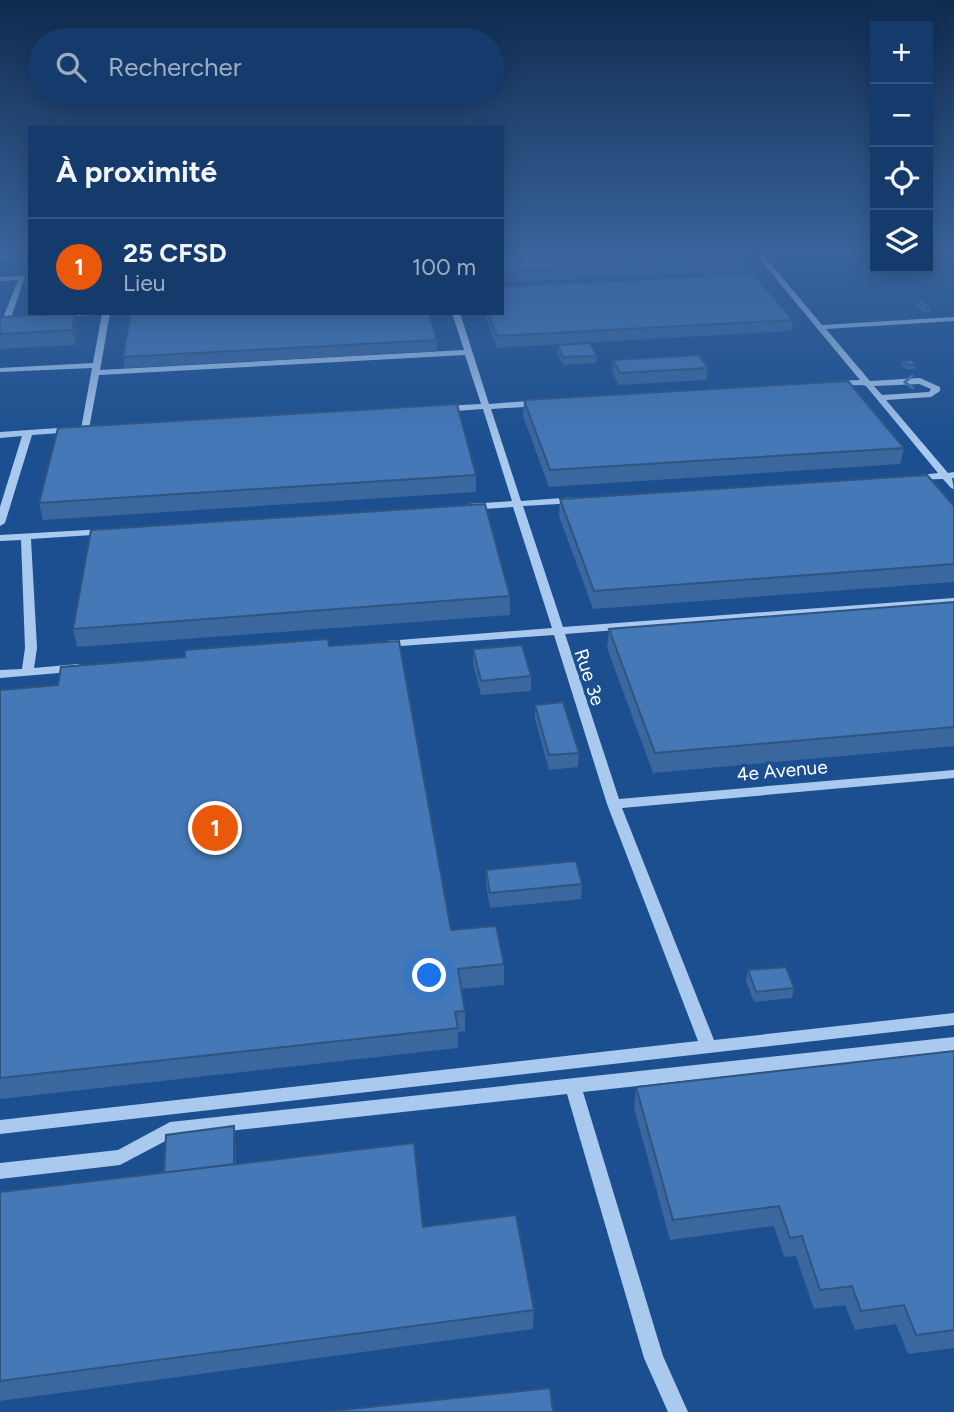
<!DOCTYPE html>
<html lang="fr">
<head>
<meta charset="utf-8">
<style>
	:root { --surface:#143b6b; --page:#214673; --text:#f1f3f6; --muted:#9dadc1; --line:#33557e; --accent:#ea580c }
	body { margin:0; font-family:Figtree,sans-serif; background:var(--page); color:var(--text) }
	.controls { position:absolute; right:21px; top:21px; display:grid; overflow:hidden; border-radius:0px; box-shadow:0 4px 18px #0003 }
	.controls button { width:63px; height:63px; display:grid; place-items:center; padding:0; border:0; border-bottom:2px solid var(--line); background:var(--surface); color:var(--text); font:35px sans-serif }
	.you { position:absolute; left:430px; top:976px; width:24px; height:24px; margin:-18px; border:5px solid #fff; border-radius:50%; background:#1a73e8; box-shadow:0 0 0 10px #1a73e833 }
	.badge { display:grid; place-items:center; width:46px; height:46px; border-radius:50%; background:var(--accent); color:#fff; font-size:23px; font-weight:700 }
	.pin { position:absolute; translate:-50% -50%; border:4px solid #fff; box-shadow:0 2px 7px #0006 }
	.list { margin:0; padding:0; list-style:none }
	h2 { display:flex; justify-content:space-between; align-items:center; height:91px; margin:0; padding:0 28px; font-size:30px }
	h2 small { font-size:23px; font-weight:400; color:var(--muted) }
	.list li { display:grid; grid-template-columns:46px 1fr auto; gap:21px; align-items:center; box-sizing:border-box; height:98px; padding:0 28px; border-top:2px solid var(--line) }
	.list b { display:block; font-size:26px; white-space:nowrap }
	.list p { margin:0; font-size:23px; white-space:nowrap; color:var(--muted) }
	.list em { font-size:23px; font-style:normal; color:var(--muted) }
	.icon { flex:none; width:38px; height:38px; fill:none; stroke:currentColor; stroke-width:2; stroke-linecap:round; stroke-linejoin:round }
	.map { position:relative; flex:none; width:954px; height:1412px; overflow:hidden }
	.search { position:absolute; background:var(--surface); box-shadow:0 4px 18px #0003; left:28px; top:28px; width:476px; height:77px; display:flex; align-items:center; gap:18px; box-sizing:border-box; padding:0 24px; border-radius:38px; color:var(--muted); font-size:26px }
	.panel { position:absolute; background:var(--surface); box-shadow:0 4px 18px #0003; left:28px; top:126px; width:476px; height:189px; border-radius:0px }
	.map>svg:first-child { display:block }
	.lines { fill:none; stroke-linecap:round; stroke-linejoin:round }
	.minor { fill:#a9c9ee; fill-rule:evenodd }
	.wall { fill:#3a679d }
	.shaded-wall { fill:#305480 }
	.building { fill:#4478b7; stroke:#305480; stroke-width:2 }
	.oneway { stroke:#4674ac }
	.labels { text-anchor:middle; stroke-width:7; stroke-linejoin:round; paint-order:stroke }
	.street-label { font-size:19px; fill:#fff; stroke:#1b4f8f }
</style>
</head>
<body>
<div class="map">
<svg width="954" height="1412" viewBox="0 0 954 1412">
	<rect width="100%" height="100%" fill="#1b4f8f"/>
	<g class="lines">
		<g class="minor">
			<path d="M753 251H760L822 325 954 317V321L826 329 870 381 920 378 940 387V391L931 397 886 400 948 473 954 472V478H952L954 489 951 488 943 479 912 480V476L938 473 866 386 862 385 831 386V382L834 381 860 380ZM919 384 931 389 929 392 882 395 874 386Z"/>
			<path d="M30 252V256L0 258V254Z"/>
			<path d="M25 276 11 318 4 320 3 318 18 280 0 281V277Z"/>
			<path d="M58 313H97L93 315 60 317 56 315Z"/>
			<path d="M102 313H110L100 370 464 350 452 313H460L489 404 540 400 544 403 540 406 491 409 521 501 576 497 581 500 576 503 523 506 563 627 954 598V604L565 634 619 799 954 770V778L622 808 714 1040 954 1013V1025L0 1134V1120L698 1041 607 804 554 635 386 647 380 644 386 641 552 628 513 507 468 510 463 507 468 504 512 501 483 409 443 412 439 409 443 406 481 404 465 355 99 375 89 429 85 432 81 429 92 368 0 372V368L93 363Z"/>
			<path d="M72 427 75 428V432L32 435 5 523 0 526V507L22 436 0 438V432Z"/>
			<path d="M104 529 108 530V534L31 539 37 648 34 668 78 664 84 668 82 671 0 678V670L22 669 25 648 21 540 0 541V535Z"/>
			<path d="M954 1037V1051L583 1092 663 1356 688 1412H668L644 1358 567 1094 173 1137 120 1165 0 1179V1163L118 1150 170 1122Z"/>
		</g>
	</g>
	<g class="wall">
		<path d="M502 251H734L746 265 745 274 793 320 791 331 497 348 484 313H502L705 276 701 272 502 282Z"/>
		<path d="M917 301 931 308 930 312H924L916 305Z"/>
		<path d="M77 313 79 328 75 345 0 349V317Z"/>
		<path d="M437 340V351L125 368 123 357Z"/>
		<path d="M558 345 597 356 596 363 563 365 557 353Z"/>
		<path d="M613 360 708 368 706 380 619 385 612 372Z"/>
		<path d="M902 361 916 365V369H906L902 365Z"/>
		<path d="M524 400 904 448 900 464 549 487 523 416Z"/>
		<path d="M476 475V492L43 520 39 503Z"/>
		<path d="M560 499 954 506V582L593 609 559 516Z"/>
		<path d="M510 596V615L77 647 73 629Z"/>
		<path d="M954 602V746L653 773 607 648 609 629Z"/>
		<path d="M329 646 451 930 504 964V985L461 989 465 1011V1031L458 1032V1048L0 1099V690L58 685Z"/>
		<path d="M473 649 531 676V691L481 695 473 663Z"/>
		<path d="M535 705 579 753 578 767 549 770 535 719Z"/>
		<path d="M486 870 582 884 581 899 490 908 486 885Z"/>
		<path d="M748 970 794 988 792 998 754 1002 746 981Z"/>
		<path d="M954 1051V1348L908 1354 896 1324 855 1330 845 1305 814 1309 796 1256 784 1257 774 1226 670 1240 634 1108 636 1087Z"/>
		<path d="M234 1126 235 1136 236 1164 423 1227 534 1310 533 1329 0 1401V1192L164 1173Z"/>
	</g>
	<g class="shaded-wall">
		<path d="M0 277 2 286 0 292Z"/>
		<path d="M77 313 79 328 75 345 72 330Z"/>
		<path d="M234 1126 235 1136 236 1174 234 1164Z"/>
	</g>
	<g class="building">
		<path d="M502 251H734L746 265 707 268 702 262 502 272Z"/>
		<path d="M753 274 793 320 497 336 488 313H502V287Z"/>
		<path d="M917 301H923L931 308H925Z"/>
		<path d="M76 313 72 330 0 334V317Z"/>
		<path d="M131 313H429L437 340 123 357Z"/>
		<path d="M590 343 597 356 563 357 558 345Z"/>
		<path d="M699 355 708 368 620 373 613 360Z"/>
		<path d="M912 360 916 365H907L902 361Z"/>
		<path d="M848 381 904 448 550 470 524 400Z"/>
		<path d="M457 404 476 475 39 503 58 428Z"/>
		<path d="M927 475 954 506V564L594 591 560 499Z"/>
		<path d="M485 504 510 596 73 629 91 530Z"/>
		<path d="M954 602V727L655 753 609 629Z"/>
		<path d="M328 639 329 646 399 641 451 930 496 926 504 964 458 969 465 1011 455 1012 458 1028 0 1078V690L58 685 61 667 185 657V650Z"/>
		<path d="M522 645 531 676 481 681 473 649Z"/>
		<path d="M563 702 579 753 549 755 535 705Z"/>
		<path d="M576 861 582 884 490 893 486 870Z"/>
		<path d="M786 967 794 988 756 992 748 970Z"/>
		<path d="M954 1051V1330L916 1335 904 1305 861 1311 852 1286 820 1290 802 1236 790 1238 779 1206 673 1220 636 1087Z"/>
		<path d="M234 1126V1164L164 1173 166 1135Z"/>
		<path d="M414 1143 423 1227 516 1215 534 1310 0 1381V1192Z"/>
		<path d="M550 1388 553 1412H322Z"/>
	</g>
	<defs><path id="oneway-chevron" d="M-2-3.5L2.5 0L-2 3.5" fill="none" stroke-width="1.6" stroke-linecap="round" stroke-linejoin="round" transform="scale(1.75)"/></defs>
	<use class="oneway" href="#oneway-chevron" transform="translate(909 382) rotate(178)"/>
	<linearGradient id="sky" x2="0" y2="1"><stop stop-color="#0f2b4f"/><stop offset="0.56" stop-color="#39639b"/><stop offset="1" stop-color="#39639b" stop-opacity="0"/></linearGradient>
	<rect width="954" height="449" fill="url(#sky)"/>
	<g class="labels">
		<g class="street-label">
			<text transform="translate(590 677) rotate(72)" y="7">Rue 3e</text>
			<text transform="translate(782 770) rotate(-5)" y="7">4e Avenue</text>
		</g>
	</g>
</svg>
<div class="controls">
<button>+</button>
<button>−</button>
<button><svg class="icon" aria-label="locate" viewBox="0 0 24 24"><circle cx="12" cy="12" r="6"/><path d="M12 2v4M12 18v4M2 12h4M18 12h4"/></svg></button>
<button><svg class="icon" aria-label="layers" viewBox="0 0 24 24"><path d="M12 4l9 5-9 5-9-5zM3 14l9 5 9-5"/></svg></button>
</div>
<div class="you"></div>
<div class="pin badge" style="left:215px;top:828px">1</div>
<div class="search"><svg class="icon" aria-label="search" viewBox="0 0 24 24"><circle cx="10" cy="10" r="6"/><path d="M15 15l6 6"/></svg>Rechercher</div>
<section class="panel">
<h2>À proximité<small></small></h2>
<ul class="list">
<li><span class="badge">1</span><div><b>25 CFSD</b><p>Lieu</p></div><em>100 m</em></li>
</ul>
</section>
</div>
</body>
</html>
